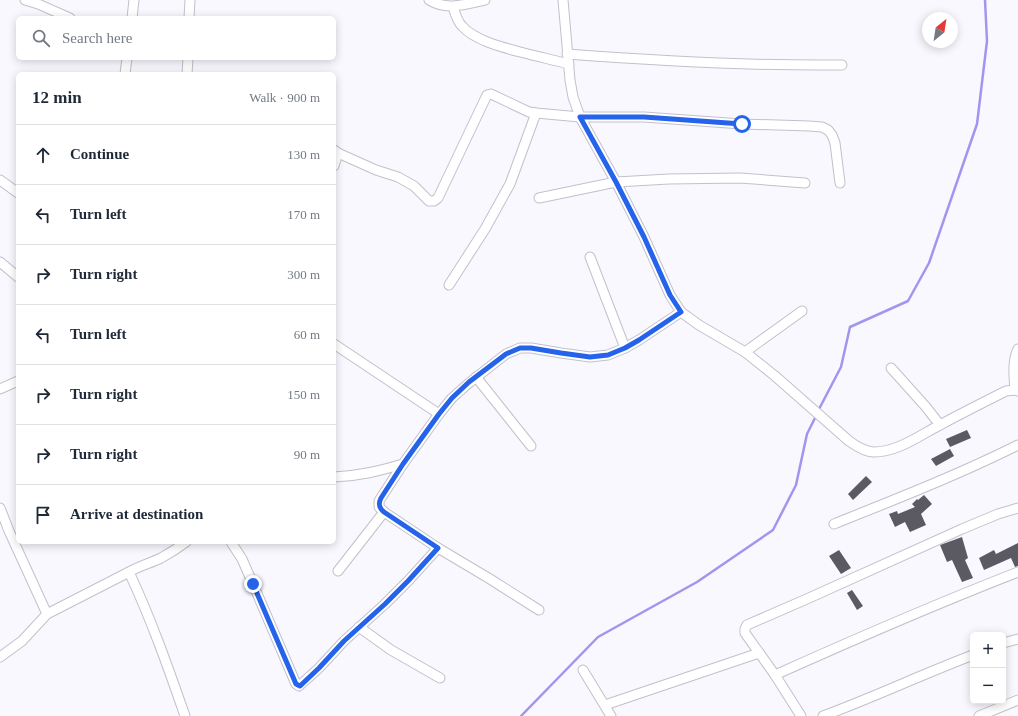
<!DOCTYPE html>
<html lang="en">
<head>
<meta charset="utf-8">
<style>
	:root { --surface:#fff; --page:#f2f2f3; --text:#1f2937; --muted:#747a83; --line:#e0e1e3 }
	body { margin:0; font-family:"Times New Roman",serif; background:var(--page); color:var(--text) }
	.controls { position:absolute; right:12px; bottom:12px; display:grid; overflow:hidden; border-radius:6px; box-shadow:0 2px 10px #0003 }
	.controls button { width:36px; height:36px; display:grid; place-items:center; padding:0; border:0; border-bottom:1px solid var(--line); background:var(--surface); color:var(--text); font:20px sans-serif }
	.compass { position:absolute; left:922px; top:12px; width:36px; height:36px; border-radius:50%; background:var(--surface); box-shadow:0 2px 10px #0003; rotate:30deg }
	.stop { position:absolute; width:12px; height:12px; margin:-9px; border:3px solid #2563eb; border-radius:50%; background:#fff }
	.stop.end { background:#2563eb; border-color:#fff; box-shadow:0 1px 4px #0008 }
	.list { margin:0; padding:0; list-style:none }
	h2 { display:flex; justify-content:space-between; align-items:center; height:52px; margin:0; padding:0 16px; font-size:17px }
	h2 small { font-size:13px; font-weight:400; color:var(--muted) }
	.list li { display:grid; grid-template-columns:26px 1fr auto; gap:12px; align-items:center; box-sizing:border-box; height:60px; padding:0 16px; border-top:1px solid var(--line) }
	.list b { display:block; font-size:15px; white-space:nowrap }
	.list em { font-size:13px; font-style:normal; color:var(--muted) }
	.icon { flex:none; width:22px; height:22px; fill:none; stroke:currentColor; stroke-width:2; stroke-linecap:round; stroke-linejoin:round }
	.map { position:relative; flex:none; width:1018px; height:716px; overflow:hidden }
	.search { position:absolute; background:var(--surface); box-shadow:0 2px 10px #0003; left:16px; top:16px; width:320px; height:44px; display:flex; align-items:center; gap:10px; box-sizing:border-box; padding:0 14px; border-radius:6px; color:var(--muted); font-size:15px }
	.panel { position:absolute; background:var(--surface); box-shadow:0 2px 10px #0003; left:16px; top:72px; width:320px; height:472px; border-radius:6px }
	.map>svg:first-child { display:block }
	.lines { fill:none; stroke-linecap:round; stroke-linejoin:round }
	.stream { stroke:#a196ee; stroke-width:2.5 }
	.building { fill:#5b5a63 }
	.minor-casing { stroke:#c2c1cb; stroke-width:11 }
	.minor { stroke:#fff; stroke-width:9 }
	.route { stroke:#2563eb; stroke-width:5 }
</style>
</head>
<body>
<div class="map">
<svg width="1018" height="716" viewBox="0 0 1018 716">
	<rect width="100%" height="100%" fill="#f9f8ff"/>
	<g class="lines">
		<g class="stream">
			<path d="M818 411 841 367 850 327 908 301 929 263 977 124 987 41 985 0"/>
			<path d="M521 716 598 637 697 582 773 530 796 485 807 434 816 416"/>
		</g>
	</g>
	<g class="building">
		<path d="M967 430 971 438 950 447 946 439Z"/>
		<path d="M950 449 954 456 936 466 931 459Z"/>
		<path d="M866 476 872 482 853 500 848 494Z"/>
		<path d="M924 495 932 504 921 514 926 525 910 532 905 522 895 527 889 514 897 511 898 514 915 507 912 504 917 499 918 500Z"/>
		<path d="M962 537 968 558 965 560 973 578 962 582 952 560 947 562 940 545Z"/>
		<path d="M1018 543V566L1015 567 1011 558 984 570 979 558 994 550 996 554Z"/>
		<path d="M839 550 851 568 841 574 829 556Z"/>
		<path d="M852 590 863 606 857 610 847 593Z"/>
	</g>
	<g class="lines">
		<g class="minor-casing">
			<g id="minor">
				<path d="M25 0 38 4 70 18"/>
				<path d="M429 0C447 11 466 4 485 0"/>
				<path d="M563 0 570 80 573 97 580 117 616 182 644 237 670 295 681 312 699 325 745 352 775 376 849 441C856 446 865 452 874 452 898 452 920 435 940 425 962 413 984 402 1006 391L1015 390 1018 391"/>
				<path d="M453 7C455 13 457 21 462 26 475 41 505 48 524 53 539 57 554 60 569 64"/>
				<path d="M132 18 134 0"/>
				<path d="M189 18 190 0"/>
				<path d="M567 54C659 61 750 66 842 65"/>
				<path d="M125 74 127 58"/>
				<path d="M187 74 188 58"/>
				<path d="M338 153 376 170 398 177 414 186 429 201H434L438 198 486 97 487 95 491 94 529 112 536 113 580 117H644L742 124 809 126 822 127 828 130 832 135 835 143 840 183"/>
				<path d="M334 166 338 153 334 150"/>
				<path d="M0 180 18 193"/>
				<path d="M539 198 616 182 669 179 740 178 805 183"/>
				<path d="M590 257 625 348"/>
				<path d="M0 262 18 277"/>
				<path d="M449 285 485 229 510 184 536 113"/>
				<path d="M334 344 439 414"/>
				<path d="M745 352 802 311"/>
				<path d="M891 368 926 407 940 425"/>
				<path d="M476 377 531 446"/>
				<path d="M0 389 18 381"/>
				<path d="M1015 390C1014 377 1012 361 1018 349"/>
				<path d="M334 477C359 476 379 471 403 464"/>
				<path d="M0 508 9 531 47 614"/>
				<path d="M834 524C896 499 958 475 1018 445"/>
				<path d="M231 542 242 559 253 584 296 684 299 686 319 668 344 641 385 604 408 581 438 548"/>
				<path d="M338 571 384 512"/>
				<path d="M539 610 490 579 438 548 384 512 379 507V501L403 464 439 414 452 398 469 383 506 354 520 348H531L561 353 590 357 608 355 625 348 639 340 681 312"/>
				<path d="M359 627 391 650 440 678"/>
				<path d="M1003 643 1018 639"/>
				<path d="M0 657 22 641 47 614 129 572"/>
				<path d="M583 670 611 716"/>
				<path d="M775 675C855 639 936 604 1018 572"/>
				<path d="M605 705 759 653"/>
				<path d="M185 716C168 667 151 619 129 572 139 566 151 563 161 558 170 553 178 548 186 542"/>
				<path d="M801 716 775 675 745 633V629L747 625 809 598 962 529 998 514 1018 508"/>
				<path d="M823 716C874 697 923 674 973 655"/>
				<path d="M979 716 1018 700"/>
			</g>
		</g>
		<use href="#minor" class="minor"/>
	</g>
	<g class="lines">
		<path class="route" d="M253 584 296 684 300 686 319 668 344 641 385 604 408 581 438 548 384 512C379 508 378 504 381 498L403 464 439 414 452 398 469 382 506 354 520 348H531L561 353 590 357 608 355 625 348 639 340 681 312 670 295 644 237 616 182 580 117H644L742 124"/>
	</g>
</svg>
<div class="controls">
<button>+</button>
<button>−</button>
</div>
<svg class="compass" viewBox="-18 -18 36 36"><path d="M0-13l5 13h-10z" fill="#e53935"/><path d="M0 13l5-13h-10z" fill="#747a83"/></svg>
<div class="stop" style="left:742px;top:124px"></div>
<div class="stop end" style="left:253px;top:584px"></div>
<div class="search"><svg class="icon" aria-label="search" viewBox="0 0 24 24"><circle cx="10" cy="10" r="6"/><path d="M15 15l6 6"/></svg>Search here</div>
<section class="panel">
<h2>12 min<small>Walk · 900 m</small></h2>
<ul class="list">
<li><svg class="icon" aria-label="ahead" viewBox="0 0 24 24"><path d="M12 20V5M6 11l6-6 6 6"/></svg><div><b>Continue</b></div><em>130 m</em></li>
<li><svg class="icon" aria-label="left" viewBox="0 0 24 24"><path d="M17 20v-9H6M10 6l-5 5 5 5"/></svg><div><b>Turn left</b></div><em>170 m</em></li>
<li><svg class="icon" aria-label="right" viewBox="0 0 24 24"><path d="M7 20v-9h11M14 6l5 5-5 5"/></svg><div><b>Turn right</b></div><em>300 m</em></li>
<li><svg class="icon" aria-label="left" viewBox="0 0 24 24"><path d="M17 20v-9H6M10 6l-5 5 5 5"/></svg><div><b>Turn left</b></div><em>60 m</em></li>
<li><svg class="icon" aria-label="right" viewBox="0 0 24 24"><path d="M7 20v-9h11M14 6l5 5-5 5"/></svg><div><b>Turn right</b></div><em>150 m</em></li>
<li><svg class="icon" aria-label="right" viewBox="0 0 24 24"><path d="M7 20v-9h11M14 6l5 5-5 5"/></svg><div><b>Turn right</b></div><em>90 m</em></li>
<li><svg class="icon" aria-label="arrive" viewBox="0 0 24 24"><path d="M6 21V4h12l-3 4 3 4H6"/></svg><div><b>Arrive at destination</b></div></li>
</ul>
</section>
</div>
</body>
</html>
